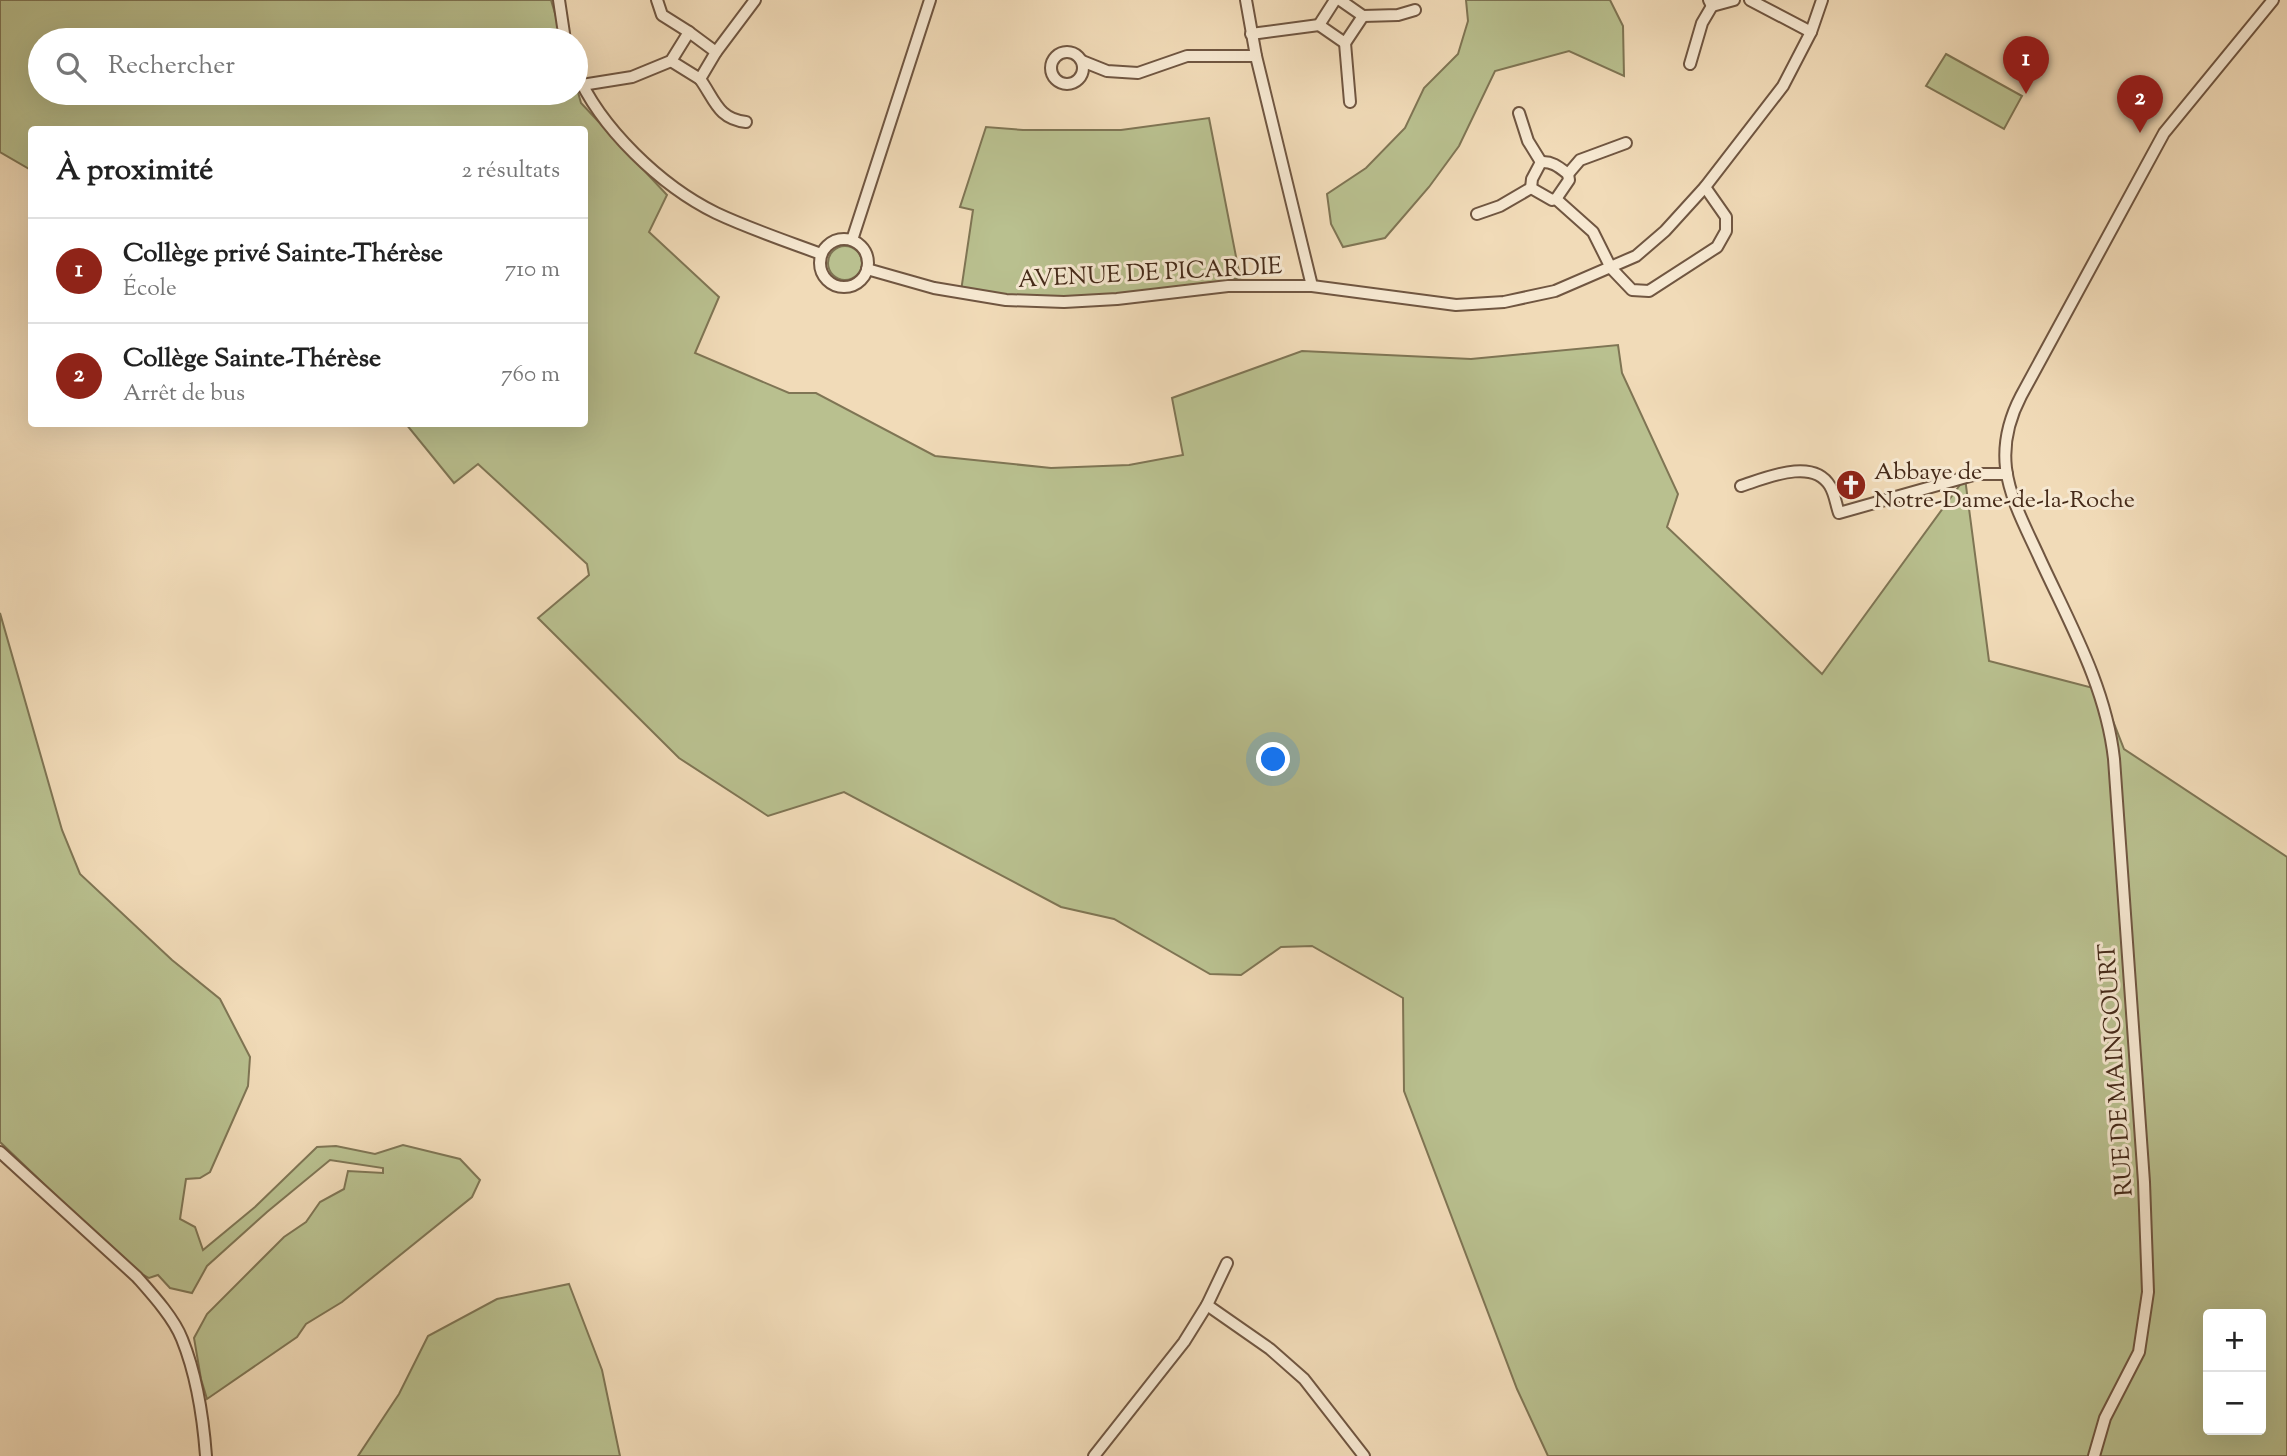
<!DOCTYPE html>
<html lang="fr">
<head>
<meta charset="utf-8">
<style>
	:root { --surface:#fff; --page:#f6f6f6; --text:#222; --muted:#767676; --line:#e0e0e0; --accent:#8f2418 }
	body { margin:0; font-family:"Sorts Mill Goudy",serif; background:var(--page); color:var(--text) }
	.controls { position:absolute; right:21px; bottom:21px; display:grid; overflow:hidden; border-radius:7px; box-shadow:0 7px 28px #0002 }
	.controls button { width:63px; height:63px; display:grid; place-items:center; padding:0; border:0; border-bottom:2px solid var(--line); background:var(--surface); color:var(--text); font:35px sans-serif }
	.you { position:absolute; left:1274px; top:760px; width:24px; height:24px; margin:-18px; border:5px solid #fff; border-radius:50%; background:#1a73e8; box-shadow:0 0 0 10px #1a73e833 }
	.badge { display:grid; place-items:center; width:46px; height:46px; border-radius:50%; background:var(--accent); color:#fff; font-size:23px; font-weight:700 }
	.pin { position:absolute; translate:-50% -58px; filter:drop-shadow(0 2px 4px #0008) }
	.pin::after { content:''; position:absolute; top:37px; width:24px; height:21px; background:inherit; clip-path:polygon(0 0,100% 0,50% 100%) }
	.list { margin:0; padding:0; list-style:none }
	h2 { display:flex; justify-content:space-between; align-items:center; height:91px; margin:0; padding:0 28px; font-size:30px }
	h2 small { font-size:23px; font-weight:400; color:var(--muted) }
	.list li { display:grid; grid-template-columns:46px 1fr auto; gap:21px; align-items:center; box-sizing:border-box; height:105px; padding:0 28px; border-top:2px solid var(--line) }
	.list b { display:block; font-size:26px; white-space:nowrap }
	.list p { margin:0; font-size:23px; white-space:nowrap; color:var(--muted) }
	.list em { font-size:23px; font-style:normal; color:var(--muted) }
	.icon { flex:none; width:38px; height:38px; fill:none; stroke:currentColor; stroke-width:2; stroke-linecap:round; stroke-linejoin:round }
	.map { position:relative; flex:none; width:2287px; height:1456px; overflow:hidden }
	.search { position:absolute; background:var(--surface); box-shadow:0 7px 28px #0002; left:28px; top:28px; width:560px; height:77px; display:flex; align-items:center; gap:18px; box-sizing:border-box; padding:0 24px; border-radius:38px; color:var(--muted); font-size:26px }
	.panel { position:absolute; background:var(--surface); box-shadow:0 7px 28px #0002; left:28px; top:126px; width:560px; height:301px; border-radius:7px }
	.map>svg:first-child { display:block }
	.green { fill:#b9c08f; stroke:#7f7554; stroke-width:2; fill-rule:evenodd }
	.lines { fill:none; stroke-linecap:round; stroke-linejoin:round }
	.minor-casing { stroke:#705641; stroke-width:14 }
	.minor { stroke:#f6e8d1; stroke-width:10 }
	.labels { text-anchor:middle; stroke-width:6; stroke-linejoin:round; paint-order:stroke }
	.street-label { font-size:24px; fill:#452a19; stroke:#f6e8d1 }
	.poi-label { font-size:24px; fill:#452a19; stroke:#f6e8d1; text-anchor:start }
</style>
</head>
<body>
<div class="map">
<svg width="2287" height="1456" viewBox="0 0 2287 1456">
	<rect width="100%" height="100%" fill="#f1dbb8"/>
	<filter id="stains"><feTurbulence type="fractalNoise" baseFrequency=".00286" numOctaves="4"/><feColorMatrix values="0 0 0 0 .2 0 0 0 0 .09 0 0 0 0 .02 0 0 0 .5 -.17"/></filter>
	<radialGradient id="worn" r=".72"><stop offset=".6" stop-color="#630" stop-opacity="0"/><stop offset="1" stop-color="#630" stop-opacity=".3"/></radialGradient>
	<g class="green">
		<path d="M0 0H551L563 40H40V93H576V85L581 103 667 195 649 232 719 297 695 353 789 393H816L935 456 1051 468 1129 465 1183 455 1172 398 1302 351 1471 359 1618 345 1622 373 1678 494 1667 527 1822 674 1965 478 1989 661 2101 690 2124 749 2287 857V1456H1548L1517 1389 1404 1091 1403 998 1312 946 1281 947 1241 975 1210 974 1114 919 1061 907 844 792 768 816 679 758 538 618 589 575 587 564 478 464 454 483 406 424H584V130H32L31 170 0 152ZM2208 1314H2261V1430H2208Z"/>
		<path d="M1466 0H1610L1623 26 1624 76 1569 51 1495 71 1459 146 1429 187 1385 238 1343 247 1331 224 1327 194 1366 168 1405 128 1424 88 1458 54 1468 21Z"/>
		<path d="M1946 54 2022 96 2004 129 1926 86Z"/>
		<path d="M1209 118 1239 272 1250 273V275C1186 293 1119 299 1053 299 1022 300 991 294 961 291L973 210 960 207 986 127 1023 130H1121Z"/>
		<circle cx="845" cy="263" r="17"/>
		<path d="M0 613 62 830 80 874 172 960 220 999 250 1057 248 1086 210 1172 200 1178 186 1179 180 1219 195 1227 203 1250 255 1207 317 1147 336 1146 375 1154 403 1145 460 1159 480 1180 472 1197 342 1302 306 1324 297 1337 207 1399 201 1379 194 1338 207 1314 284 1237 306 1222 320 1202 344 1189 348 1171 383 1173V1168L330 1160 267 1212 207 1266 192 1293 170 1288 158 1275 149 1278 133 1269 0 1142Z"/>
		<path d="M569 1284 602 1370 620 1456H358L399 1394 428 1336 497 1299Z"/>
	</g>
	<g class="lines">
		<g class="minor-casing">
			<g id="minor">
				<path d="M559 0 565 40"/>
				<path d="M657 0 662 15 689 32"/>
				<path d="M1246 0 1256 56 1312 286"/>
				<path d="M1335 0 1319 25 1345 43 1363 16"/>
				<path d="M1340 0 1363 16 1398 15 1415 10"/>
				<path d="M1709 0 1712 6 1734 0"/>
				<path d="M1750 0 1811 32"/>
				<path d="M1251 34 1319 25"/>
				<path d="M1345 43 1350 102"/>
				<circle cx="1067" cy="68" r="16"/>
				<path d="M671 61 700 79 716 52"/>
				<path d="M1082 61 1107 71 1138 73 1187 56H1256"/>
				<path d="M1690 64 1702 23 1712 6"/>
				<path d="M576 71C600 128 661 186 716 213 750 229 786 241 821 254"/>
				<path d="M700 79C715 100 718 119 746 122"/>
				<path d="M582 85 632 77 671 61 689 32 716 52 755 0"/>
				<path d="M1519 113 1528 141 1541 162"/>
				<path d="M1568 174 1580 160 1626 143"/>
				<path d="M1531 188 1552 200 1556 199 1569 180 1568 174C1559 167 1552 161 1541 162"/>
				<path d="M1531 188 1532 179 1541 162"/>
				<path d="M1556 199 1593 232 1611 268 1632 290 1649 291 1717 247 1726 231V217L1705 187"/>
				<path d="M1477 214 1500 206 1531 188"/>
				<circle cx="844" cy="263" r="24"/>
				<path d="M852 240 930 0"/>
				<path d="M867 269 934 288 1006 300 1064 302 1117 299 1228 286H1312L1456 305 1504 302 1555 291 1636 256 1665 231 1705 187 1783 86 1811 32 1822 0"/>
				<path d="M1741 486C1766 478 1813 457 1830 486 1835 494 1836 505 1839 513L1977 474H2007"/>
				<path d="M0 1152 137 1277C152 1294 174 1318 182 1339 197 1376 203 1416 206 1456"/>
				<path d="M1207 1305 1270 1349 1304 1379 1364 1456"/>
				<path d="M1094 1456 1184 1342 1207 1305 1227 1263"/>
				<path d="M2094 1456 2105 1418 2139 1352 2148 1292 2144 1182 2114 759C2106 687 2070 624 2040 559 2027 530 2010 500 2006 468 2003 442 2009 419 2021 396L2164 133 2273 0"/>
			</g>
		</g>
		<use href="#minor" class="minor"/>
	</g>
	<defs>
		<g id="church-disc" transform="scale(1.575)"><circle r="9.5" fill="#8f2418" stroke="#f6e8d1"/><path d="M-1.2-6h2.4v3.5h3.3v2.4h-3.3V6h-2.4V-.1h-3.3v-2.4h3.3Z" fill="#fff"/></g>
	</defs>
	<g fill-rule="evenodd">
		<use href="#church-disc" x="1851" y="485"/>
	</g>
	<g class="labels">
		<g class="street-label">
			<text transform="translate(1150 272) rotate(-3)" y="8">AVENUE DE PICARDIE</text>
			<text transform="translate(2115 1070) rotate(-94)" y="8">RUE DE MAINCOURT</text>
		</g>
		<g class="poi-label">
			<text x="1874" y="479">Abbaye de<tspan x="1874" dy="28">Notre-Dame-de-la-Roche</tspan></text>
		</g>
	</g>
	<rect width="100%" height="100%" filter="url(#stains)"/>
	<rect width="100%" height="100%" fill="url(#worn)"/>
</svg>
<div class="controls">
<button>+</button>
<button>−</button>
</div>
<div class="you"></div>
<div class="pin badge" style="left:2026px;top:94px">1</div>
<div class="pin badge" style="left:2140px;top:133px">2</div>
<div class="search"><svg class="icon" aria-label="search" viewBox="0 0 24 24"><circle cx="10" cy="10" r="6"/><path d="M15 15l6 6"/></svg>Rechercher</div>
<section class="panel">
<h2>À proximité<small>2 résultats</small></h2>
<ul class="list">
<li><span class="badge">1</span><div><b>Collège privé Sainte-Thérèse</b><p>École</p></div><em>710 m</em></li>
<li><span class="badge">2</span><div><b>Collège Sainte-Thérèse</b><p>Arrêt de bus</p></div><em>760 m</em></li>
</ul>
</section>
</div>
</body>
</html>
